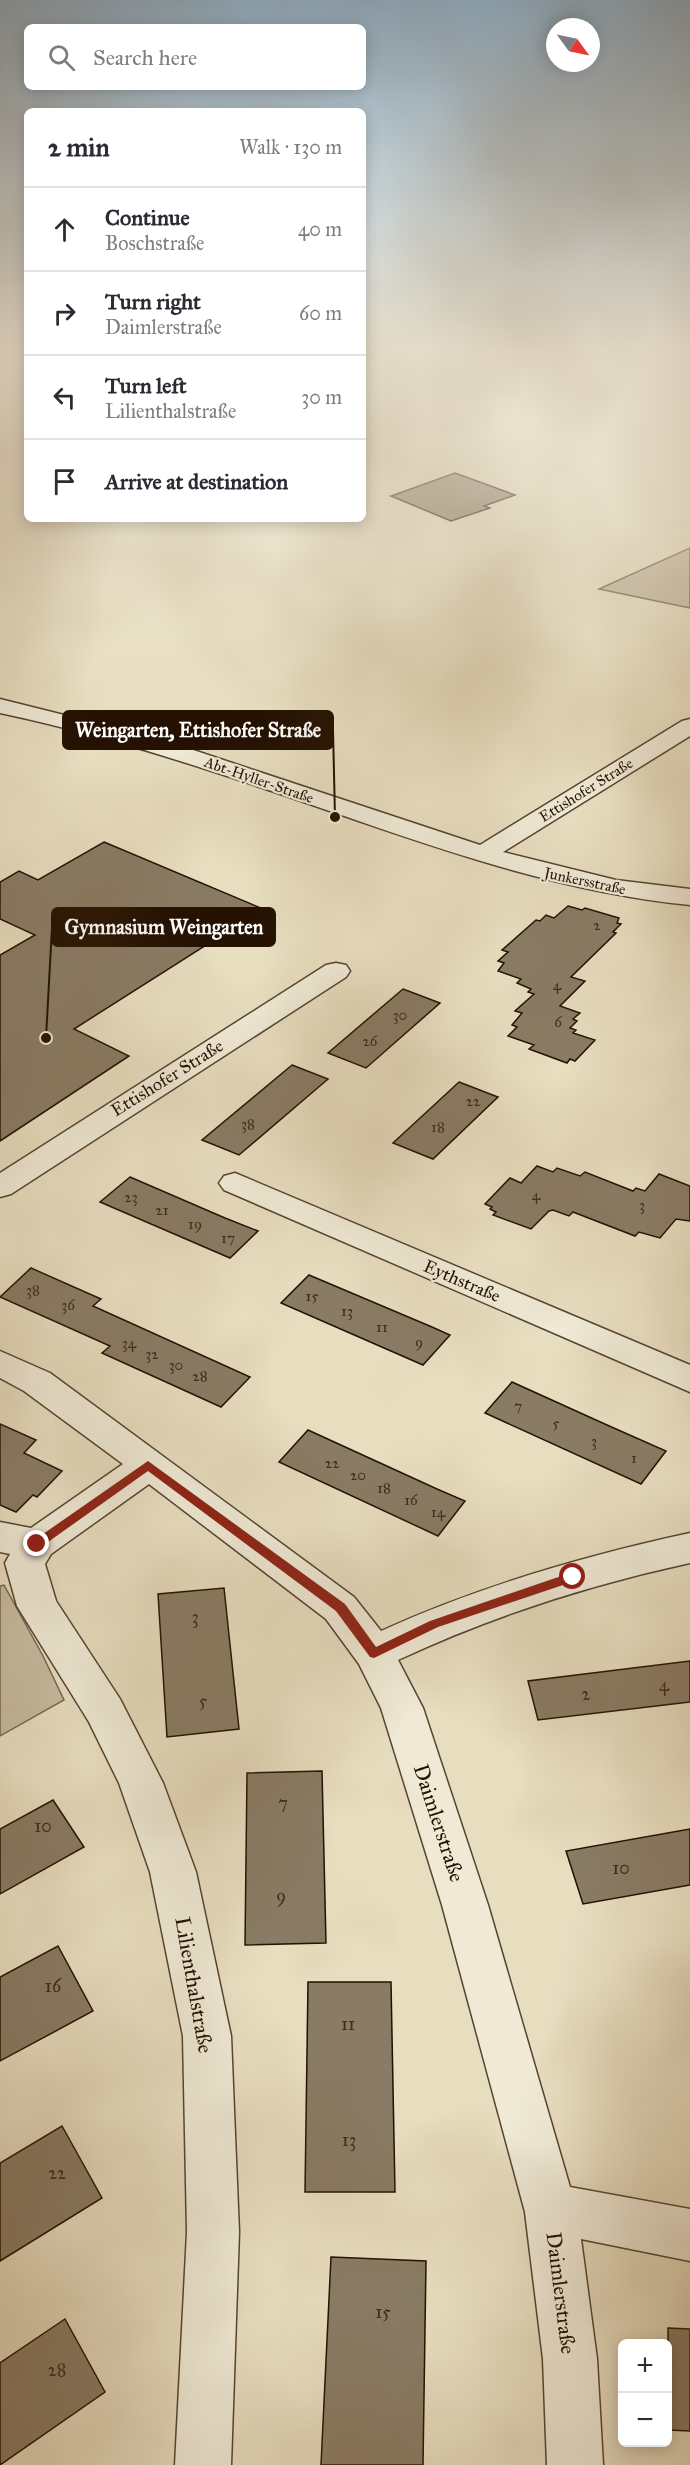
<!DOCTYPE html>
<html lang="en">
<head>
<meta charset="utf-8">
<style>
	:root { --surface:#fff; --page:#f7f7f7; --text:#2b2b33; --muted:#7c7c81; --line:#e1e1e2 }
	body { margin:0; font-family:"IM FELL Great Primer",serif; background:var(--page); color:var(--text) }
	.controls { position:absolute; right:18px; bottom:18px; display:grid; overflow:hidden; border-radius:9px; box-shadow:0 3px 15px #0003 }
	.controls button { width:54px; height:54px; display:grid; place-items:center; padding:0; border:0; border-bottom:2px solid var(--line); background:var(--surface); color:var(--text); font:30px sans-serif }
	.compass { position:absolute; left:546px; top:18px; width:54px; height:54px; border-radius:50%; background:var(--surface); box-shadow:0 3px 15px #0003; rotate:123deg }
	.stop { position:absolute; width:18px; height:18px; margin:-14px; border:4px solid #8f2418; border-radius:50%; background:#fff }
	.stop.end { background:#8f2418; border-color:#fff; box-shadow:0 2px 6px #0008 }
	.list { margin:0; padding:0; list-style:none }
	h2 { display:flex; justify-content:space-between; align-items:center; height:78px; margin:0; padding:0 24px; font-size:26px }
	h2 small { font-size:20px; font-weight:400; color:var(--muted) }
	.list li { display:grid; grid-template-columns:39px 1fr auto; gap:18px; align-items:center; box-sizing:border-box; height:84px; padding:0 24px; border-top:2px solid var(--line) }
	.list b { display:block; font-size:22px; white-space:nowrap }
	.list p { margin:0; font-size:20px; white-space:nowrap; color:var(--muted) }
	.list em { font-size:20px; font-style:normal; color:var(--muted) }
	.icon { flex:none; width:33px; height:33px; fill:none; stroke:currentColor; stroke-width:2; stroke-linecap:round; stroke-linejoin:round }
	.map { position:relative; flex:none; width:690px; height:2465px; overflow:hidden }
	.search { position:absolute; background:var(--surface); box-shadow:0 3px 15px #0003; left:24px; top:24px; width:342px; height:66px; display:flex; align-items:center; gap:15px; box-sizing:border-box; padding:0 21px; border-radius:9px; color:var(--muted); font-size:22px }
	.panel { position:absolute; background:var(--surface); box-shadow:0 3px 15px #0003; left:24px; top:108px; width:342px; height:414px; border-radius:9px }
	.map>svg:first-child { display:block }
	.green { fill:#c6ba9f; stroke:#756650; stroke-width:1.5 }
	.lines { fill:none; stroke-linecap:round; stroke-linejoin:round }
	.stream { stroke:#71624d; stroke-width:5 }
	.building { fill:#897b64; stroke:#241102; stroke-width:1.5 }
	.minor-casing { stroke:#554431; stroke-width:3 }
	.minor { fill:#efe9d5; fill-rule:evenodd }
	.route { fill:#8f2418 }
	.labels { text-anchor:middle; stroke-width:4.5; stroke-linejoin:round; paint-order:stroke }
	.far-street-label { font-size:15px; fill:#241102; stroke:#efe9d5 }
	.number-label { font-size:15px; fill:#3d2c1a }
	.street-label { font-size:18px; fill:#241102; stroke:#efe9d5 }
	.near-number-label { font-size:18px; fill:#3d2c1a }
	.near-street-label { font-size:21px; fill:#241102; stroke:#efe9d5 }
	.leader { fill:none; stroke:#241102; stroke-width:2 }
	.callout-dot { fill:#241102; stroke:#efe9d5; stroke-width:2 }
	.callout { fill:#241102; stroke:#241102; stroke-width:2 }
	.callout-label { font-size:20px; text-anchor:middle; font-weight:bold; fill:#fff }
</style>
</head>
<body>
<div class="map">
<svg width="690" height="2465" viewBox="0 0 690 2465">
	<rect width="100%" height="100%" fill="#e7ddbf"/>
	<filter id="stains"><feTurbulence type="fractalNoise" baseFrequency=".00333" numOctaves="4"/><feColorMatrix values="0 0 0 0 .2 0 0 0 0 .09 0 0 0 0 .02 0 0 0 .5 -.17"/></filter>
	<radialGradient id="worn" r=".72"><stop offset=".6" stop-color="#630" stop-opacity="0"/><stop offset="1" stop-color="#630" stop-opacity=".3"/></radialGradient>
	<g class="green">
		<path d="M690 548V608L599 589Z"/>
		<path d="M4 1585 43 1656 64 1700 0 1736V1586Z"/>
	</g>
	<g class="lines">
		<path class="stream" d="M363 359 384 352"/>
	</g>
	<g class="building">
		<path d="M455 473 515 495 484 506 490 508 451 521 391 496Z"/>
		<path d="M104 842 263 909 74 1029 129 1056 0 1141V955L35 935 0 919V882L19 871 38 880Z"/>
		<path d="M568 906 582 910 585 908 619 918 617 923 621 924 613 932 616 933 571 977 585 981 560 1006 580 1013 573 1019 577 1021 570 1028 576 1030 573 1033 595 1040 575 1061 570 1059 567 1063 529 1049 534 1045 508 1036 517 1027 512 1025 522 1013 515 1011 534 994 528 992 531 989 517 983 521 979 498 971 504 963 498 961 508 952 502 950 536 920 540 921 546 915 554 918Z"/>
		<path d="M403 989 440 1003 366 1068 328 1053Z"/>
		<path d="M292 1065 328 1079 239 1155 202 1140Z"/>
		<path d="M459 1082 498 1097 433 1159 393 1143Z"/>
		<path d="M537 1166 553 1172 557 1168 580 1176 585 1172 633 1191 636 1188 645 1191 659 1174 690 1186V1221L676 1219 660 1238 639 1232 635 1236 573 1212 569 1216 553 1210 549 1211 531 1229 493 1215 496 1212 490 1209 492 1207 485 1204 510 1178 521 1183Z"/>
		<path d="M130 1177 225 1218 258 1231 230 1258 100 1202Z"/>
		<path d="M31 1268 101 1299 93 1306 250 1377 221 1407 102 1353 110 1346 0 1297Z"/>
		<path d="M309 1275 432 1327 450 1335 423 1365 281 1303Z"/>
		<path d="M512 1382 607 1425 666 1451 641 1484 485 1413Z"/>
		<path d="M0 1424 36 1440 24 1453 62 1471 37 1497 33 1495 16 1512 0 1505Z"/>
		<path d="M308 1430 437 1489 465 1501 438 1536 279 1462Z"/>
		<path d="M224 1588 239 1729 167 1737 158 1594Z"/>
		<path d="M690 1661V1702L538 1720 528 1681Z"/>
		<path d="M322 1771 326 1943 245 1945 247 1773Z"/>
		<path d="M53 1800 84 1847 0 1894V1829Z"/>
		<path d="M690 1829V1885L583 1904 566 1851Z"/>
		<path d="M58 1946 93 2011 0 2061V1977Z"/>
		<path d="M308 1982H391L395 2192H305Z"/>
		<path d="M62 2126 102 2198 0 2261V2163Z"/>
		<path d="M331 2257 426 2261 423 2465H321Z"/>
		<path d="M65 2319 105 2392 0 2465V2363Z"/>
		<path d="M668 2328 690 2329V2431L668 2430Z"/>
	</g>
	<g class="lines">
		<g class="minor-casing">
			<g id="minor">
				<path d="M0 699 160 739 480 845 682 721 690 719V736L503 852 616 880 690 889V905C551 891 423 843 292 798 196 765 100 734 0 713Z"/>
				<path d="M336 963 346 965 350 971 346 977 11 1194 0 1197V1173L326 965Z"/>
				<path d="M235 1173 690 1365V1392L224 1190 219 1183 224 1176Z"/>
				<path d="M0 1351 50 1373 354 1597 381 1631C480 1586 584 1556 690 1533V1563C589 1585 492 1616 398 1660L423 1708 488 1905 570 2187 690 2209V2261L581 2239 597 2359 603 2465H547L543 2359 525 2212 442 1905 381 1708 359 1664 326 1619 149 1484 51 1554 45 1564 56 1601 120 1699 163 1783 196 1872 231 2036 239 2232 231 2465H175L187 2232 183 2036 150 1872 119 1783 89 1722 17 1606 5 1563 10 1554 0 1552V1522L31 1528 123 1464 24 1391 0 1378Z"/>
			</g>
		</g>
		<use href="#minor" class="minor"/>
	</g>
	<linearGradient id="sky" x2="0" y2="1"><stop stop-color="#8da9be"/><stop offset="0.5" stop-color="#f4f0e2"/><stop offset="1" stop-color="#f4f0e2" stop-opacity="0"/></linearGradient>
	<rect width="690" height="698" fill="url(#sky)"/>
	<path class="route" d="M148 1461 345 1604 376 1647 430 1621 573 1572 579 1577 578 1580 438 1627 374 1658 370 1657 336 1611 148 1471 41 1547H33V1541Z"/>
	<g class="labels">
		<g class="far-street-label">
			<text transform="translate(259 780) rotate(19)" y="5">Abt-Hyller-Straße</text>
			<text transform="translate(586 790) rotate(-32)" y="5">Ettishofer Straße</text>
			<text transform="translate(585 881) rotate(12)" y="5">Junkersstraße</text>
		</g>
		<g class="number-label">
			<text x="597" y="930">2</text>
			<text x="557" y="990">4</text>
			<text x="400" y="1020">30</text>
			<text x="558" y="1027">6</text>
			<text x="370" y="1046">26</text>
			<text x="473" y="1106">22</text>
			<text x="248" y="1129">38</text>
			<text x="438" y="1132">18</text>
			<text x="536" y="1200">4</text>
			<text x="131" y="1202">23</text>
			<text x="642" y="1210">3</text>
			<text x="162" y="1215">21</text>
			<text x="195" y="1229">19</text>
			<text x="228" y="1243">17</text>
			<text x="33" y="1295">38</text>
			<text x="312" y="1301">15</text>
			<text x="68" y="1310">36</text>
			<text x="347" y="1316">13</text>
			<text x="382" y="1332">11</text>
			<text x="419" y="1347">9</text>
			<text x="129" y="1348">34</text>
			<text x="152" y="1359">32</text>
			<text x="176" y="1370">30</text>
			<text x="200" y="1381">28</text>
			<text x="518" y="1411">7</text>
			<text x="556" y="1428">5</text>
			<text x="594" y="1446">3</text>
			<text x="634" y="1463">1</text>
			<text x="332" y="1468">22</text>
			<text x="358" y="1480">20</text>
			<text x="384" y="1493">18</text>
			<text x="411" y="1505">16</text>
			<text x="438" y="1517">14</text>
		</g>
		<g class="street-label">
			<text transform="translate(167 1078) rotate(-32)" y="6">Ettishofer Straße</text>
			<text transform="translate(462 1281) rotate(23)" y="6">Eythstraße</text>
		</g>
		<g class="near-number-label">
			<text x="195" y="1623">3</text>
			<text x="664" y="1691">4</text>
			<text x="586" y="1700">2</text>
			<text x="203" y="1707">5</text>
			<text x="283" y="1809">7</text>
			<text x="43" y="1832">10</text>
			<text x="621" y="1874">10</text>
			<text x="281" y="1902">9</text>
			<text x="53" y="1992">16</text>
			<text x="348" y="2030">11</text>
			<text x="349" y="2146">13</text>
			<text x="57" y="2179">22</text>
			<text x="383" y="2318">15</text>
			<text x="57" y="2376">28</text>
		</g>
		<g class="near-street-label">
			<text transform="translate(439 1823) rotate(72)" y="7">Daimlerstraße</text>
			<text transform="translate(194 1985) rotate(80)" y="7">Lilienthalstraße</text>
			<text transform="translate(561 2293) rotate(83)" y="7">Daimlerstraße</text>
		</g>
	</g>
	<path class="leader" d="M335 817L333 730M46 1038L52 927"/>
	<g class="callout-dot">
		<circle cx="335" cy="817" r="6"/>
		<circle cx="46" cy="1038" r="6"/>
	</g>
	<g class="callout">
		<rect x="63" y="711" width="270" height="38" rx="6"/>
		<rect x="52" y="908" width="223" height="38" rx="6"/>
	</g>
	<g class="callout-label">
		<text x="198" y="737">Weingarten, Ettishofer Straße</text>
		<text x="164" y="934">Gymnasium Weingarten</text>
	</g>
	<rect width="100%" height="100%" filter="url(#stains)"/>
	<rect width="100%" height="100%" fill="url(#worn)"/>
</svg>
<div class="controls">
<button>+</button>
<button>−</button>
</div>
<svg class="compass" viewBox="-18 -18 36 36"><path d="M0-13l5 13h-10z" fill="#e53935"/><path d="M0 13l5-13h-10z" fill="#7c7c81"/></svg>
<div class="stop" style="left:573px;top:1577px"></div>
<div class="stop end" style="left:37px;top:1544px"></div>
<div class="search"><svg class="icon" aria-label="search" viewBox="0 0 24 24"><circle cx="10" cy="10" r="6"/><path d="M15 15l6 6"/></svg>Search here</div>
<section class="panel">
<h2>2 min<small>Walk · 130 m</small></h2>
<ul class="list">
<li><svg class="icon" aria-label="ahead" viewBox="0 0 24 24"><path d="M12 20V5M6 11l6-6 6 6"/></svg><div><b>Continue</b><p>Boschstraße</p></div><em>40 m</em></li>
<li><svg class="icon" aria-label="right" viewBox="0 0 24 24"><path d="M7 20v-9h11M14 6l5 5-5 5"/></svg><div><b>Turn right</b><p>Daimlerstraße</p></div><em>60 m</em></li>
<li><svg class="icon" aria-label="left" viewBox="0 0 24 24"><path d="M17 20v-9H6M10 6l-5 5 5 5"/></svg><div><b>Turn left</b><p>Lilienthalstraße</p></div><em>30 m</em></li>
<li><svg class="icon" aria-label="arrive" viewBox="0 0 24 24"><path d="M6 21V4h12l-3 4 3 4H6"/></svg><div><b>Arrive at destination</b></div></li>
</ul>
</section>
</div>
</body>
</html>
